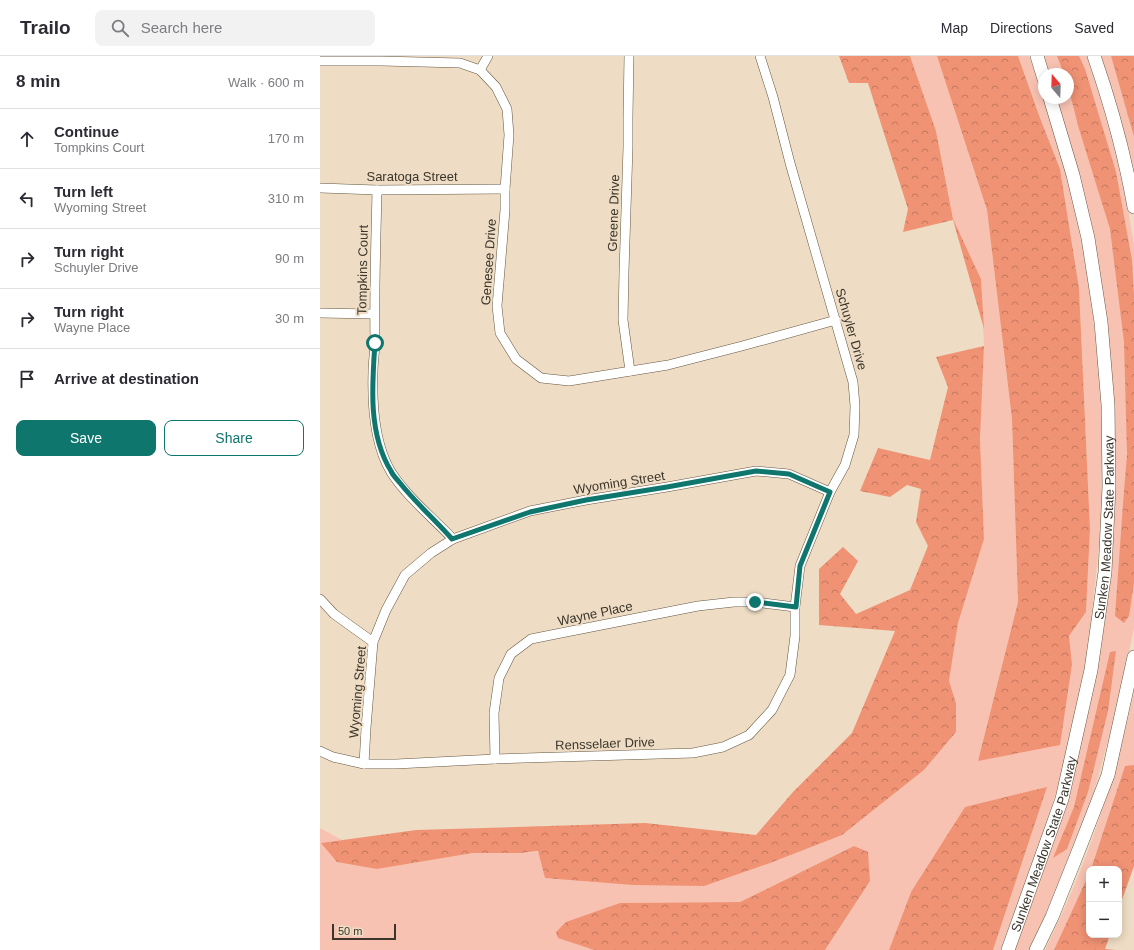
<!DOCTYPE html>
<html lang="en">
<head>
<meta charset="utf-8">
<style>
	:root { --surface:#fff; --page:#f2f2f3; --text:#2b2b33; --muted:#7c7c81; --line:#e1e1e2; --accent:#0f766e }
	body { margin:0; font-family:Helvetica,sans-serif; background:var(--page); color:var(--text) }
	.controls { position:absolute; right:12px; bottom:12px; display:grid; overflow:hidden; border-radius:8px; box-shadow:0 2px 10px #0003 }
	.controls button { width:36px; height:36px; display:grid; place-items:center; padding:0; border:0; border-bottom:1px solid var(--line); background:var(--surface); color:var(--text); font:20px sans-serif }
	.compass { position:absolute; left:718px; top:12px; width:36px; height:36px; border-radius:50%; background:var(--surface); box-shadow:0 2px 10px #0003; rotate:341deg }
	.scale { position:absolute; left:12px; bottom:10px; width:64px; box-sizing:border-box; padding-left:4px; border:2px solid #3b352b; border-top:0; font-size:11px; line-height:14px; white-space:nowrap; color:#3b352b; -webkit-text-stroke:3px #eeddc4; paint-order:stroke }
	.stop { position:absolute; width:12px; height:12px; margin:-9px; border:3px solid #0f766e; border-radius:50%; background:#fff }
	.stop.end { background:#0f766e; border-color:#fff; box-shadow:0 1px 4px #0008 }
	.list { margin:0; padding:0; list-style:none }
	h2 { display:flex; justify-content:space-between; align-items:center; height:52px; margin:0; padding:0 16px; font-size:17px }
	h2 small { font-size:13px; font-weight:400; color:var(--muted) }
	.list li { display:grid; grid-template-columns:26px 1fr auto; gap:12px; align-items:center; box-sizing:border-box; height:60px; padding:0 16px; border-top:1px solid var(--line) }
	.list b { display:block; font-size:15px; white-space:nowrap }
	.list p { margin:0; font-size:13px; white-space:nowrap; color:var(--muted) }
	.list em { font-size:13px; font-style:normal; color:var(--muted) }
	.actions { display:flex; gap:8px; padding:12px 16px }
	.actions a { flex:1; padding:9px 0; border:1px solid var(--accent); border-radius:8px; text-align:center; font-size:14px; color:var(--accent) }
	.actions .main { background:var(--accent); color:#fff }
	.icon { flex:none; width:22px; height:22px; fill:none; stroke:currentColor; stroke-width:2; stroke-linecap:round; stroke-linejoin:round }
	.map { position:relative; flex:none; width:814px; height:894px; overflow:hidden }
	header { display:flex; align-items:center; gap:24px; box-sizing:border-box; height:56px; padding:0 20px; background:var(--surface); border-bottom:1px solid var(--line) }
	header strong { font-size:19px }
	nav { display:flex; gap:22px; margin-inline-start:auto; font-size:14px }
	.search { width:280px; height:36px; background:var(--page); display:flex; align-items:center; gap:10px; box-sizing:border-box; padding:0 14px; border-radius:8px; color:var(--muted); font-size:15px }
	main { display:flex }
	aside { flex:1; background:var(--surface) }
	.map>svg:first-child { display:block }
	.grass { fill:#f8c2b2 }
	.forest { fill:url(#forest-crowns) }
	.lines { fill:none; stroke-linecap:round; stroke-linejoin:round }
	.minor-casing { stroke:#655641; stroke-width:10 }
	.highway-casing { stroke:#655641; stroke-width:14 }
	.minor { stroke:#fff; stroke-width:9 }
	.highway { stroke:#fff; stroke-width:13 }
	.route { stroke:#0f766e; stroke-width:5 }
	.labels { text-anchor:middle; stroke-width:4; stroke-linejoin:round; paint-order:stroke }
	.street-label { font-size:13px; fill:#3b352b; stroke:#eeddc4 }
</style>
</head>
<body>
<header>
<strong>Trailo</strong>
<div class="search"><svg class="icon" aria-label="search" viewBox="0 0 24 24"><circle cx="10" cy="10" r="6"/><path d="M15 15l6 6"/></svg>Search here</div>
<nav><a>Map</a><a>Directions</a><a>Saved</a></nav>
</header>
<main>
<aside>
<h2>8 min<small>Walk · 600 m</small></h2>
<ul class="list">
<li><svg class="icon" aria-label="ahead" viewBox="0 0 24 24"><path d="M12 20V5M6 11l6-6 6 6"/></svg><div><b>Continue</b><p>Tompkins Court</p></div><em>170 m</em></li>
<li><svg class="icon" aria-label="left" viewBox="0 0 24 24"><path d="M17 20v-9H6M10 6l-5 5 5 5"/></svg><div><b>Turn left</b><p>Wyoming Street</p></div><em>310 m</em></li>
<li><svg class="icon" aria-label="right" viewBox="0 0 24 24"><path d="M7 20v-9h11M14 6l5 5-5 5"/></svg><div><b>Turn right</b><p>Schuyler Drive</p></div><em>90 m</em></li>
<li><svg class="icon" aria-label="right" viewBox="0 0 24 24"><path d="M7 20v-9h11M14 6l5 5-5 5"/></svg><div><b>Turn right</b><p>Wayne Place</p></div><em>30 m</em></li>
<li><svg class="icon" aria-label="arrive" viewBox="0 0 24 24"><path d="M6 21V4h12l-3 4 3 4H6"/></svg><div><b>Arrive at destination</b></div></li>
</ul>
<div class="actions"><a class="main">Save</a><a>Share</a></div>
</aside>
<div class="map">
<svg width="814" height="894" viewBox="0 0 814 894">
	<defs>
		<pattern id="forest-crowns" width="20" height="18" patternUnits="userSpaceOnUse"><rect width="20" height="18" fill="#f09274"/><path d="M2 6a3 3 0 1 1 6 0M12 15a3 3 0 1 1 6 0" fill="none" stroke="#c4785f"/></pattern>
	</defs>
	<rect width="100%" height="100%" fill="#eeddc4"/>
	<g class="grass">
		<path d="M590 0H617L667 154 692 363 698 546 658 705 752 608 749 580 766 556 770 473 759 232 740 113 720 62 698 0H709L724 39V42H725L753 144 764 199 773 260 778 306 782 361 783 453 769 584 760 643 745 708 731 753 713 807 683 894H673L727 731 591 836 569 894H505L550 825 534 790 420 846 300 847 239 882 274 894H0V772L22 784 1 787 57 813 153 797H201L522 779 604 714 636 676V647L629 625 638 567 664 483 660 383 664 290 661 223 633 163 616 75Z"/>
		<path d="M723 0H767L788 63 807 146 814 189V572L797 652 772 743 712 894H694L748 735 770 649 784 560 790 299 737 42H748V18H729Z"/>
		<path d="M780 0H791L814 81V112Z"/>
		<path d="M814 636V709L805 711 771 813H769V818L734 894H725C735 873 745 852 754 830 780 768 800 701 814 636Z"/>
	</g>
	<g class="forest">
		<path d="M519 0H590L616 75 633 163 661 223 664 273 633 164 583 176 588 153 548 27H529Z"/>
		<path d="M617 0H698L720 62 740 113 759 232 770 473 766 556 749 580 752 608 740 689 658 705 698 546 692 363 667 154Z"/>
		<path d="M737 0H759L765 13 796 116 812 204 814 240V527L809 560 804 567 795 560 803 448 807 398 804 286 790 173 759 73 748 30V18H744Z"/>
		<path d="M791 0H814V81Z"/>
		<path d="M664 290 660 383 664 483 638 567 629 625 636 647V676L604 714 522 779 450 807 384 830 313 829 225 822 218 795 201 797H153L57 813 17 806 1 787 96 774 325 767 436 779 473 736 532 677 575 575 499 569V513L523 491 538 505 520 538 536 558 590 534 608 490 596 466 601 433 587 429 570 441 540 435 558 392 610 404 628 331 616 301Z"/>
		<path d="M796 595 788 655 768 736 747 793 733 802 754 751 790 596Z"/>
		<path d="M814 709V810L799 852V813H771L805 710Z"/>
		<path d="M727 731 673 894H569L591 836 645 751Z"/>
		<path d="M534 790 548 796 550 825 505 894H274L238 882 236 876 246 866 300 847 420 846Z"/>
		<path d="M769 818V879H790L785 893 796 894H734Z"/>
	</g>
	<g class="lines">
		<g class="minor-casing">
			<g id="minor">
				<path d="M309 0 308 61V91L304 216 303 264 310 315"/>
				<path d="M0 5H61L140 7 160 14 176 31 187 53 189 79 185 133V154L177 250 180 277 196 303 221 322 249 325 348 309 422 290 516 264"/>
				<path d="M160 14 168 0"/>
				<path d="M0 132 57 134 185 133"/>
				<path d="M57 134C56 184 54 235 55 285 55 295 53 306 53 316 52 348 54 388 71 416 87 441 112 461 133 483"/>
				<path d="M0 257 54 258"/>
				<path d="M0 543 14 558 53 586"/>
				<path d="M0 695 13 701 44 708H76L175 703 373 697 403 691 429 679 452 654 470 619 475 580V551L480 510 510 436 525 409 534 379 535 350 533 326 470 107 453 41 440 0"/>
				<path d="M175 703 174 657 179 622 191 598 211 583 246 576 378 550 414 546H435L475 551"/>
				<path d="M44 708 46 672 53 586 66 554 85 519 111 497 133 483 210 455 266 444 347 431 436 415 469 418 510 436"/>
			</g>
		</g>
		<g class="highway-casing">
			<g id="highway">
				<path d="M717 0 724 23"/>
				<path d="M774 0C791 49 805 100 814 151"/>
				<path id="s1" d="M688 894 742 743 771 614 785 516 789 431 788 349 781 266 768 182 753 119 730 42"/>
				<path d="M716 894 732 861 758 796 788 719 814 601"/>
			</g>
		</g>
		<use href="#minor" class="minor"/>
		<use href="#highway" class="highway"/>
	</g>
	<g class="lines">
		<path class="route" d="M55 287C52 329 48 378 71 415 73 420 77 423 80 427 96 447 115 464 132 483L210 456 266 444 347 431 436 415 469 418 510 436 480 510 476 551 435 546"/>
	</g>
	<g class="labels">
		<g class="street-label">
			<text x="92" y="125">Saratoga Street</text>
			<text transform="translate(293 157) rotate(-88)" y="5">Greene Drive</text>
			<text transform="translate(168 206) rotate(-86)" y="5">Genesee Drive</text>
			<text transform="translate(42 214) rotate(-89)" y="5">Tompkins Court</text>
			<text transform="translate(532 273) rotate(74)" y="5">Schuyler Drive</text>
			<text transform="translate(299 426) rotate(-9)" y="5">Wyoming Street</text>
			<text dy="5" stroke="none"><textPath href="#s1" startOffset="436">Sunken Meadow State Parkway</textPath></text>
			<text transform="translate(275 557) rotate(-12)" y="5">Wayne Place</text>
			<text transform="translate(37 636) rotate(-85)" y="5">Wyoming Street</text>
			<text transform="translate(285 687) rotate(-2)" y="5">Rensselaer Drive</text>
			<text dy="5" stroke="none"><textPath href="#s1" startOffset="112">Sunken Meadow State Parkway</textPath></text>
		</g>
	</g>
</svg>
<div class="controls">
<button>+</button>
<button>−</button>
</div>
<svg class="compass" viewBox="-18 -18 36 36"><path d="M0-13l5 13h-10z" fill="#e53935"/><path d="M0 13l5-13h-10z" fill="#7c7c81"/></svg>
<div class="scale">50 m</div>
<div class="stop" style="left:55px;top:287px"></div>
<div class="stop end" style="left:435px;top:546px"></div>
</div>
</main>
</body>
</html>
